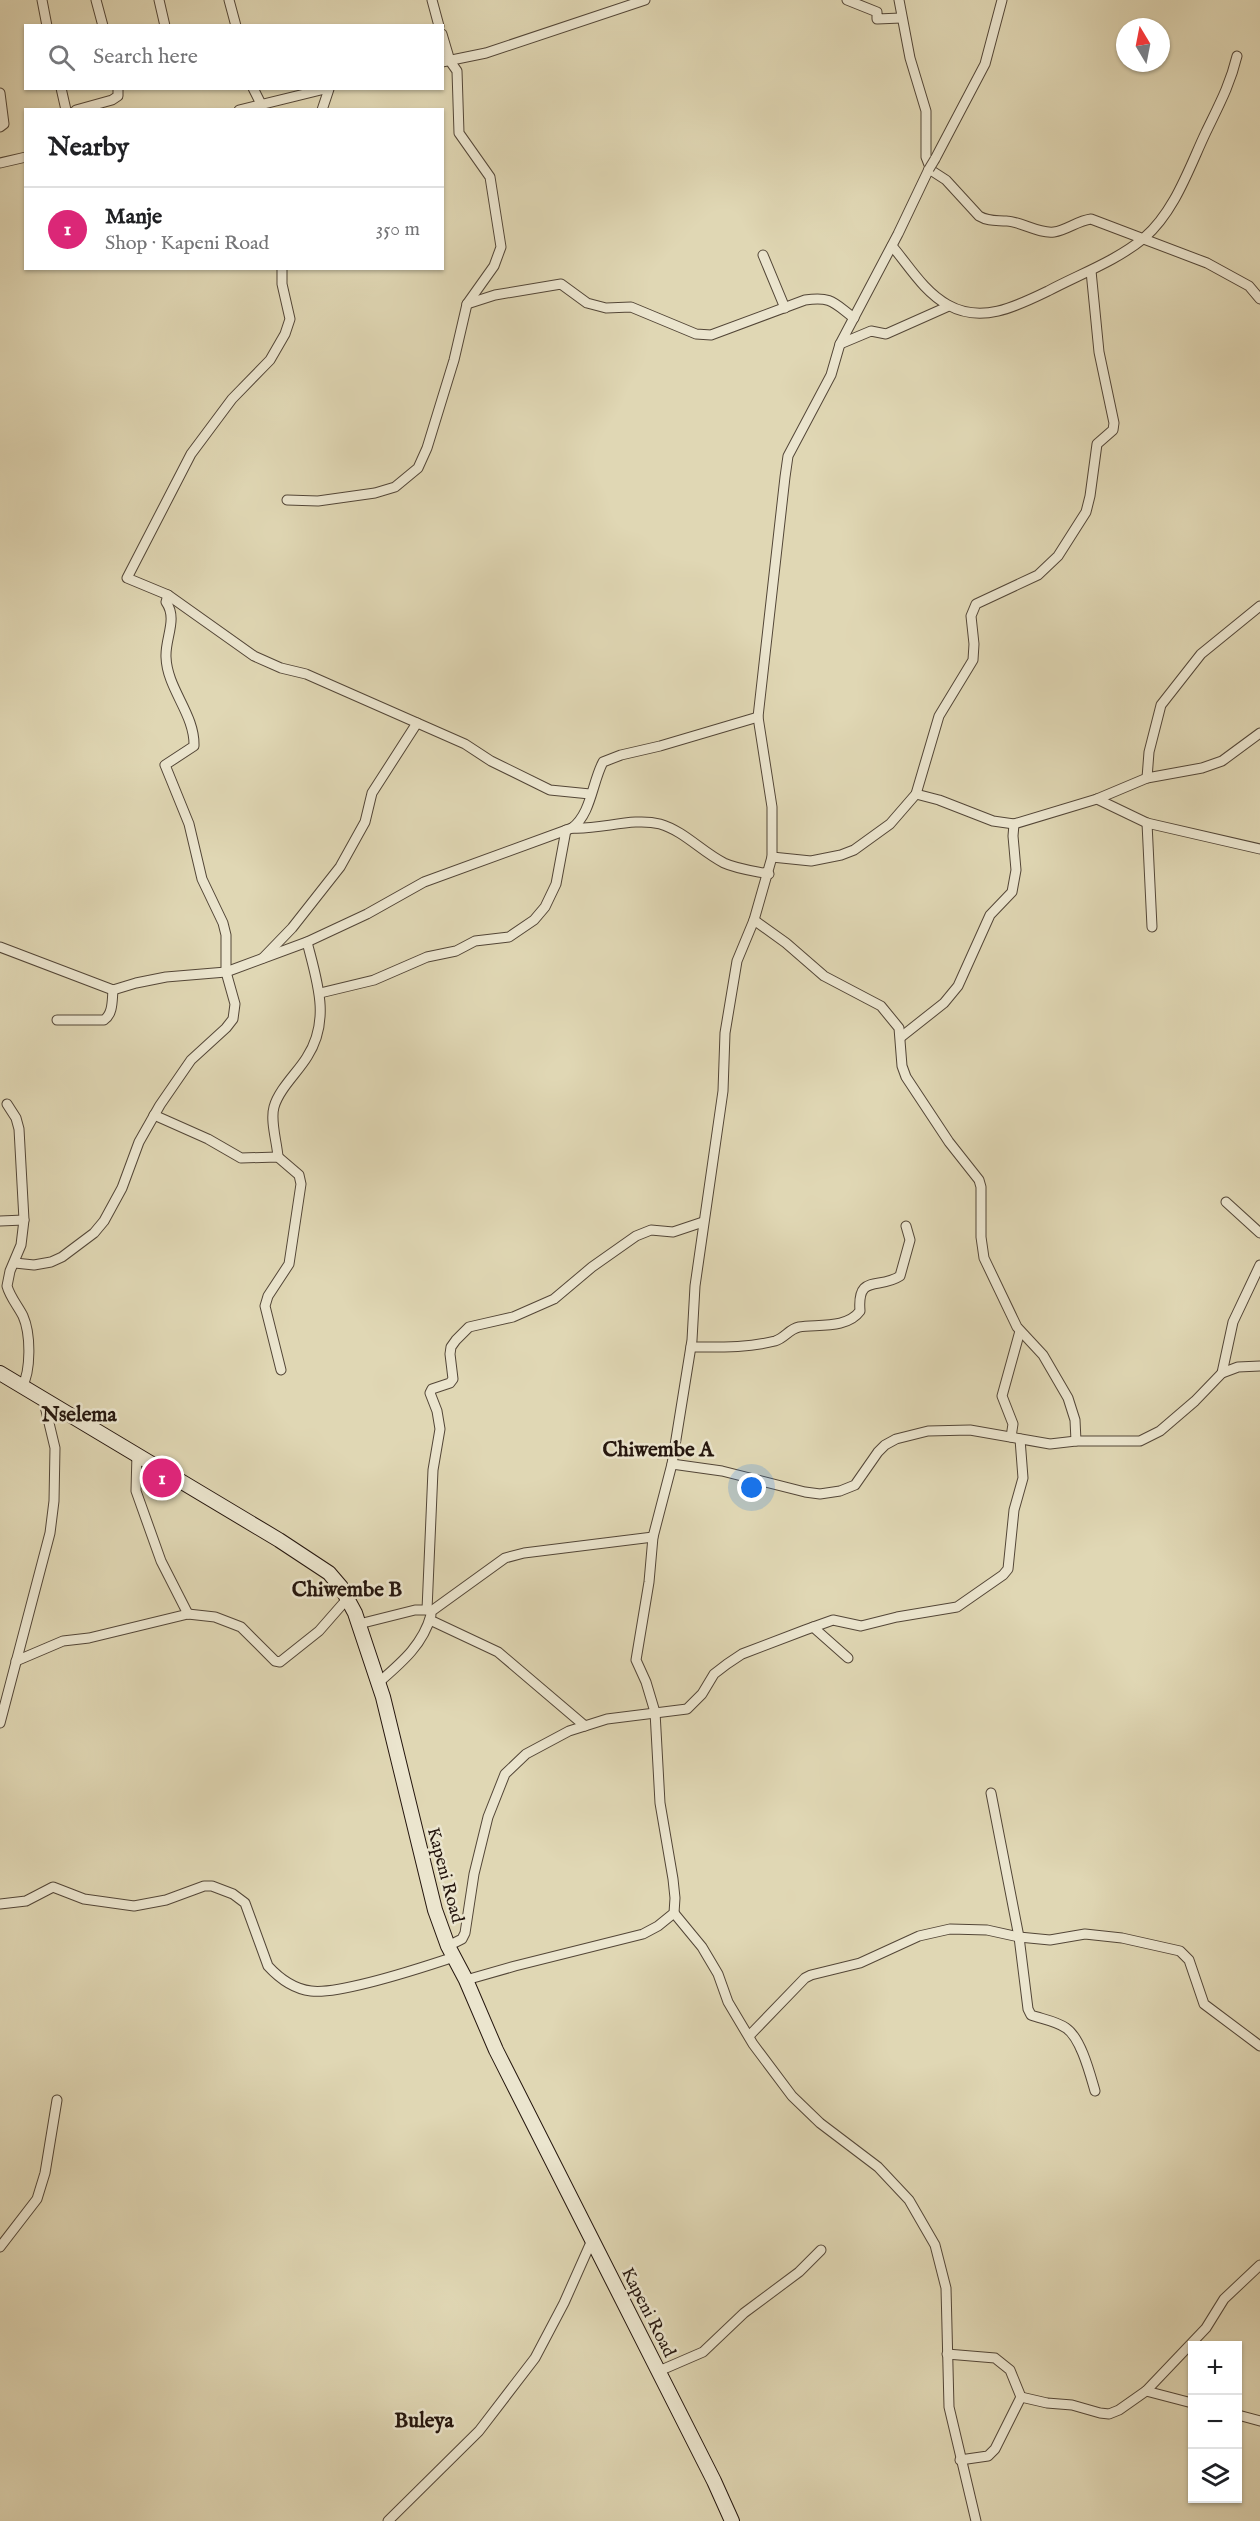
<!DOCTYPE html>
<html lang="en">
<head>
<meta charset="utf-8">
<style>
	:root { --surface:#fff; --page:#f6f6f6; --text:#202124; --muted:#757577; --line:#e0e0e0; --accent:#db2777 }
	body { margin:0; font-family:"IM FELL English",serif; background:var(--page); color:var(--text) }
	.controls { position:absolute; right:18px; bottom:18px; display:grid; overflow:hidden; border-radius:0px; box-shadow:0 2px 4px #0004 }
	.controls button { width:54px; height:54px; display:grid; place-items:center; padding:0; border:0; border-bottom:2px solid var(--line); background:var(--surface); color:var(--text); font:30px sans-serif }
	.compass { position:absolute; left:1116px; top:18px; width:54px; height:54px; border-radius:50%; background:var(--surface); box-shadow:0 2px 4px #0004; rotate:350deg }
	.you { position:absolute; left:752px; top:1488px; width:21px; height:21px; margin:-15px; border:4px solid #fff; border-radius:50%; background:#1a73e8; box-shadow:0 0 0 9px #1a73e833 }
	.badge { display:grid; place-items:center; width:39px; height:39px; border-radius:50%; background:var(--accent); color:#fff; font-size:20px; font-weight:700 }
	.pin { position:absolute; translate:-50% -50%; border:3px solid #fff; box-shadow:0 2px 6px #0006 }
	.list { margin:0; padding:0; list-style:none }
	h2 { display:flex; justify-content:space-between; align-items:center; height:78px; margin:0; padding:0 24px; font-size:26px }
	h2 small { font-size:20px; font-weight:400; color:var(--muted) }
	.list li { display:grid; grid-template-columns:39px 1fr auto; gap:18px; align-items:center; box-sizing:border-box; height:84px; padding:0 24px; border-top:2px solid var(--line) }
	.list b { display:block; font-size:22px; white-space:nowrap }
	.list p { margin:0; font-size:20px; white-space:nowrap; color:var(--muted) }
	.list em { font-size:20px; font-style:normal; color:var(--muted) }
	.icon { flex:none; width:33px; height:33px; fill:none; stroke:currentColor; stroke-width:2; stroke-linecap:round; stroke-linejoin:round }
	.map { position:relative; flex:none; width:1260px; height:2521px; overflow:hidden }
	.search { position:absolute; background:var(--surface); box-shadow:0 2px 4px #0004; left:24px; top:24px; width:420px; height:66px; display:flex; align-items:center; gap:15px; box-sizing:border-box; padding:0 21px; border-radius:0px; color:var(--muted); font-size:22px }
	.panel { position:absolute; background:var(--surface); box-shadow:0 2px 4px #0004; left:24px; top:108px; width:420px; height:162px; border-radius:0px }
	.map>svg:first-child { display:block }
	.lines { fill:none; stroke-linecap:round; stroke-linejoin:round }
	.minor-casing { stroke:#534637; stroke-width:11 }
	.secondary-casing { stroke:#24150d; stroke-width:16 }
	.minor { stroke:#ebe5ce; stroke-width:9 }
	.secondary { stroke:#ebe5ce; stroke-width:14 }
	.minor-bridge-casing { stroke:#534637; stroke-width:11; stroke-linecap:butt }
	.minor-bridge { stroke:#ebe5ce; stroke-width:9 }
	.labels { text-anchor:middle; stroke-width:5; stroke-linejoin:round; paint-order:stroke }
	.street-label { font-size:18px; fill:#24150d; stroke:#ebe5ce }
	.quarter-label { font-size:21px; font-weight:bold; fill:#24150d; stroke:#ebe5ce }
</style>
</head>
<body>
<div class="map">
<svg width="1260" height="2521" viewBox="0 0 1260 2521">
	<rect width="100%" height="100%" fill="#e0d7b4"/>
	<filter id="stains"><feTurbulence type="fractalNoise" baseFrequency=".00333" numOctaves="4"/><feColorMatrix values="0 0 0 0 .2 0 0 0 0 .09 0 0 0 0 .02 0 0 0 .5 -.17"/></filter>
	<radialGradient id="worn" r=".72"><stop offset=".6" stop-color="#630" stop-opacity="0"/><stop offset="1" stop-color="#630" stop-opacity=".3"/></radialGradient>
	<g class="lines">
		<g class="minor-casing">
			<g id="minor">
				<path d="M42 0 47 26"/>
				<path d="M96 0 103 26"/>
				<path d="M159 0 165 26"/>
				<path d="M229 0 236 26"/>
				<path d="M432 0 439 26"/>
				<path d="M847 0 877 12V19L901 18"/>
				<path d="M899 0 910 58 926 111V157L931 170 929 169 946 180 979 216C989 222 997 220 1007 221 1022 222 1039 234 1054 232 1067 230 1077 221 1091 219L1207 263 1249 286 1260 299"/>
				<path d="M442 62 486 53 645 0"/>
				<path d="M61 88 66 110"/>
				<path d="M253 88 261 104"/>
				<path d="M0 93 4 124 0 127"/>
				<path d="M76 110 112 100 118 96V88"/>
				<path d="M239 110 329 88"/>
				<path d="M322 110 329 89"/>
				<path d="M935 159 985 64 1002 0"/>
				<path d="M0 163 26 157"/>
				<path d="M892 246C909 266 924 292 948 305 982 324 1017 306 1048 291 1080 274 1116 261 1144 238 1175 211 1189 168 1206 132 1219 105 1230 85 1237 56"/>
				<path d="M763 255 785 308"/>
				<path d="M282 268V284L290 319 285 334 270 360 232 399 191 454 127 578 168 595 254 656 281 668 306 674 465 744 491 761 550 790 590 794"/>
				<path d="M467 304 495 295 561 284 587 303 606 308 631 307 696 334 711 335 805 300C832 296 834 303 854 318"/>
				<path d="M840 344 871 331 886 334 949 306"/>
				<path d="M287 500 318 501 375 493 395 487 418 468 427 448 454 360 467 304 494 266 501 247 490 177 459 133 457 71 450 61 442 34"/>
				<path d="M1147 778 1149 752 1161 705 1201 654 1260 606"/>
				<path d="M916 794 939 800 993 821 1014 824 1097 799 1147 778 1202 768 1222 761 1260 733"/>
				<path d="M1097 799 1147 823 1260 849"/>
				<path d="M1147 823 1152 927"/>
				<path d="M572 828C591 814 592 783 603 762L621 755 660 746 758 717"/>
				<path d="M772 857 811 861 841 855 854 850 890 824 916 794 939 716 973 660 974 644 971 616 976 604 1038 575 1058 556 1086 512 1090 496 1097 444 1113 430 1114 423 1099 352 1091 271"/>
				<path d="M754 920 786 943 824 976 881 1006 899 1028 902 1066 906 1077 949 1142 979 1180 981 1187V1237L984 1258 1017 1327 1043 1355 1068 1398 1075 1420 1076 1441"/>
				<path d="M0 947 113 990 136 983 166 977 226 972 307 942 367 914 424 882 572 828C600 830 633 817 660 824 684 831 702 852 724 863 737 869 754 871 769 874"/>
				<path d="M263 958 292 928 340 867 365 822 372 793 417 723"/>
				<path d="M320 993 374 980 427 957 456 951 475 941 509 937 534 920 545 907 556 884 566 830"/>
				<path d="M57 1020H104C113 1014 112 1001 113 990"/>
				<path d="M901 1037 944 1003 958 986 990 915 1012 892 1016 870 1013 836 1014 824"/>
				<path d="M7 1104 16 1118 19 1129 24 1220 21 1245 10 1271 7 1286C10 1297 18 1306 23 1316 31 1334 31 1371 22 1387"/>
				<path d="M154 1115 208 1139 241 1158 278 1157 299 1175 301 1184 289 1264 268 1296 265 1306 281 1370"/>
				<path d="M278 1157C277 1142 270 1121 274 1107 279 1089 298 1072 307 1057 331 1020 317 981 307 942"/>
				<path d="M1226 1202 1260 1233"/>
				<path d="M0 1221 24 1220"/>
				<path d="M15 1263 34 1265 51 1262 62 1257 94 1233 104 1221 122 1188 139 1142 160 1105 191 1060 226 1028 233 1019 235 1004 226 972V935L223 923 202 879 189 824 165 765 194 746C195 714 167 689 166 657 165 638 178 619 166 602L168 595"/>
				<path d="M691 1347C718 1347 748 1348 775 1341 785 1338 789 1329 799 1327 817 1324 847 1329 860 1311 857 1273 879 1290 900 1276L910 1240 906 1226"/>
				<path d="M1222 1373 1233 1322 1260 1265"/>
				<path d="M1011 1437 1013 1424 1002 1396 1020 1331"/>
				<path d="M137 1453 136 1491 161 1561 188 1614"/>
				<path d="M672 1464 722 1471 805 1492 820 1494 840 1491 855 1485 878 1452 885 1445 896 1439 928 1431 970 1430 1050 1444 1076 1441H1140L1160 1431 1195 1401 1222 1373 1238 1367 1260 1366"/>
				<path d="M427 1610 433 1470 440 1429 437 1411 430 1393 432 1389 450 1383 453 1379 450 1354 451 1347 456 1340 469 1327 513 1317 554 1299 592 1267 636 1236 651 1230 673 1232 703 1222"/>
				<path d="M430 1620 498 1652 585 1726"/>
				<path d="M359 1624 415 1610H433L505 1558 524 1553 653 1537"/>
				<path d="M813 1627 848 1658"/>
				<path d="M16 1661 63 1641 89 1638 188 1614 215 1617 241 1627 275 1661 280 1662 319 1631 347 1599"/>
				<path d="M378 1683C401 1663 423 1645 431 1615"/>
				<path d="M0 1723 50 1533 54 1501 55 1448 43 1398"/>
				<path d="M991 1793 1019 1937 1028 2009 1031 2015C1042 2019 1056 2021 1066 2028 1081 2038 1090 2074 1095 2091"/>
				<path d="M0 1904 26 1901 53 1887 84 1899 134 1906 166 1900 204 1886H212L233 1894 245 1903 268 1966C279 1978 294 1989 311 1991 340 1995 424 1967 454 1957"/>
				<path d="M674 1913 702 1947 718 1974 728 2002 753 2044 792 2096 820 2123 878 2167 909 2200 935 2245 946 2288 949 2407 976 2521"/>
				<path d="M448 1946 462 1939 465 1933 474 1874 488 1817 505 1774 526 1754 569 1731 607 1719 687 1709 702 1694 714 1674 727 1664 742 1654 805 1630 833 1620 861 1626 897 1617 957 1607 1003 1575 1008 1569 1014 1510 1023 1478 1020 1439"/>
				<path d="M466 1980 515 1966 643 1934 658 1926 674 1913 675 1898 673 1879 660 1803 655 1712 646 1682 636 1660 649 1582 653 1537 672 1464 692 1340 695 1286 723 1091 725 1033 737 961 754 920 772 857V807L758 717 785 477 788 456 831 375 840 344 898 234 929 169"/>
				<path d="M749 2036 805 1978 811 1975 860 1963 919 1936 950 1929 987 1930 1019 1937 1050 1940 1085 1934 1122 1938 1180 1951 1189 1960 1204 2004 1260 2046"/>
				<path d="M0 2247 37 2199 45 2173 57 2100"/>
				<path d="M947 2354 995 2358 1010 2370 1021 2397 995 2449 988 2456 960 2460"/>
				<path d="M659 2371 703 2352 744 2313 799 2272 821 2250"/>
				<path d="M1146 2391 1192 2403"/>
				<path d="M1021 2397 1047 2403 1072 2405 1100 2413 1109 2414 1119 2410 1146 2391 1206 2328 1224 2299 1260 2265"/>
				<path d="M1238 2415 1260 2421"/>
				<path d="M388 2521 479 2431 535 2358 564 2303 592 2240"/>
			</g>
		</g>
		<g class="secondary-casing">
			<path id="secondary" d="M0 1373 279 1540 329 1573 341 1587 355 1613 383 1697 435 1910 448 1946 466 1980 496 2050 714 2481 732 2521"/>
		</g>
		<use href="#minor" class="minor"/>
		<use href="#secondary" class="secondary"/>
		<g class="minor-bridge-casing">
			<path id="minor-bridge" d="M929 169 935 159"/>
		</g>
		<use href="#minor-bridge" class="minor-bridge"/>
	</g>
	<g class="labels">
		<g class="street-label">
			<text transform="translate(446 1875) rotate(75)" y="6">Kapeni Road</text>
			<text transform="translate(649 2312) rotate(63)" y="6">Kapeni Road</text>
		</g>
		<g class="quarter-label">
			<text x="79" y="1421">Nselema</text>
			<text x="658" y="1456">Chiwembe A</text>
			<text x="347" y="1596">Chiwembe B</text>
			<text x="424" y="2427">Buleya</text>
		</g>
	</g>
	<rect width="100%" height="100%" filter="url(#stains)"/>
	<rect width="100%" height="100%" fill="url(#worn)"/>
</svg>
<div class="controls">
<button>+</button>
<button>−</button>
<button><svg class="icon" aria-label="layers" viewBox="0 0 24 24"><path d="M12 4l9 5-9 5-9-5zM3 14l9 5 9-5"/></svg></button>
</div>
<svg class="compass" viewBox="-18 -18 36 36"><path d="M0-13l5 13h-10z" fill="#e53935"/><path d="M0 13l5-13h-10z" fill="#757577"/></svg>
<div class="you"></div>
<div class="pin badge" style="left:162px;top:1478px">1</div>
<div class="search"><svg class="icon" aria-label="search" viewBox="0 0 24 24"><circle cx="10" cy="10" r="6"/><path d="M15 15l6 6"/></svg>Search here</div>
<section class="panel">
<h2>Nearby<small></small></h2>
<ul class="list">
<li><span class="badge">1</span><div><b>Manje</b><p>Shop · Kapeni Road</p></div><em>350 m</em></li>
</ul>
</section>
</div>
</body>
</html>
